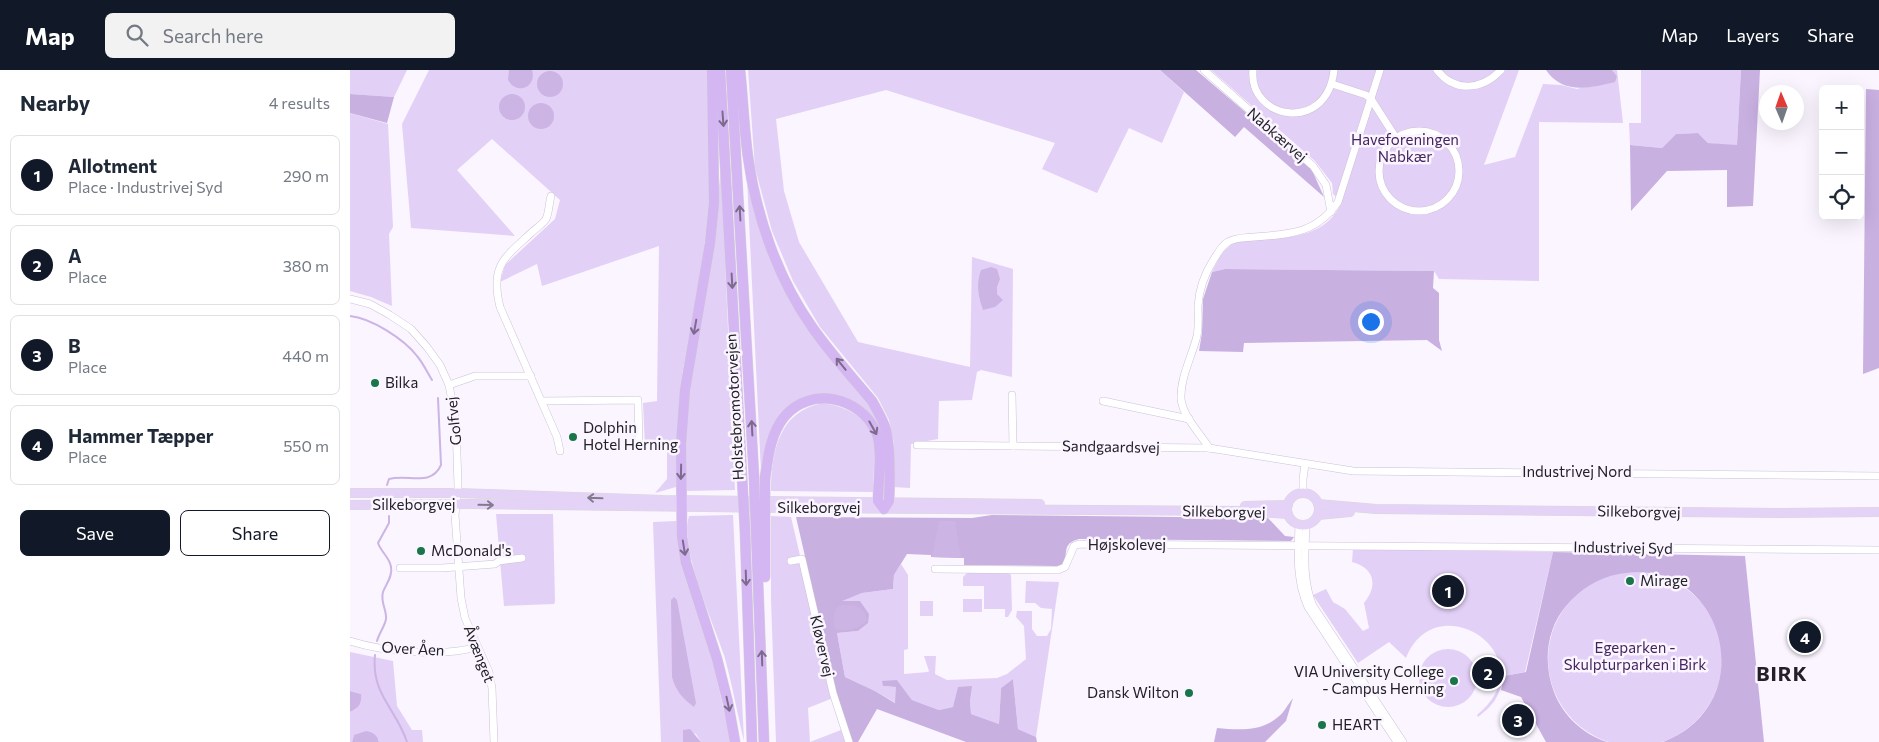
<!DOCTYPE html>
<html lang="en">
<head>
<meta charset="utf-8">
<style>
	:root { --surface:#fff; --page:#f2f2f3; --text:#1f2937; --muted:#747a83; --line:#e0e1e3; --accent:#111827 }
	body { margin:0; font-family:Commissioner,sans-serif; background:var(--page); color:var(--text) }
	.controls { position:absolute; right:15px; top:15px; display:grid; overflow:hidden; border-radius:8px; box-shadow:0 5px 20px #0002 }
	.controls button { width:45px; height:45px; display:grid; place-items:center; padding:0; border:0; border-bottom:1px solid var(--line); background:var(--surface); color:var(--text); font:25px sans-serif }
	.compass { position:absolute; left:1409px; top:15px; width:45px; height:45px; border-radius:50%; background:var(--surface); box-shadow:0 5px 20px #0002; rotate:358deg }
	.you { position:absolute; left:1020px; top:251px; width:18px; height:18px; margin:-12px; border:4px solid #fff; border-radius:50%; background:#1a73e8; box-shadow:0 0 0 8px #1a73e833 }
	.badge { display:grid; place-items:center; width:32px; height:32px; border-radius:50%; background:var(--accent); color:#fff; font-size:16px; font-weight:700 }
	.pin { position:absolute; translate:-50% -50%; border:2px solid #fff; box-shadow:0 1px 5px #0006 }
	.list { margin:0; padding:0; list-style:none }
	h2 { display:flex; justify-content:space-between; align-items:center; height:65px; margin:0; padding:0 20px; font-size:21px }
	h2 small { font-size:16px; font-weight:400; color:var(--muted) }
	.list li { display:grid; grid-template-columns:32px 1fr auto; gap:15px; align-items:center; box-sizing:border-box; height:80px; margin:0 10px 10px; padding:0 10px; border:1px solid var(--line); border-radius:8px }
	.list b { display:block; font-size:19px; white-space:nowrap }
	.list p { margin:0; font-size:16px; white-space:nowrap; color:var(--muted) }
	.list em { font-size:16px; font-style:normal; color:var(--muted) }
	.actions { display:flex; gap:10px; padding:15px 20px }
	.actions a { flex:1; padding:11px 0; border:1px solid var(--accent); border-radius:8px; text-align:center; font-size:18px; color:var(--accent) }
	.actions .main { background:var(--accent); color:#fff }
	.icon { flex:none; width:28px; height:28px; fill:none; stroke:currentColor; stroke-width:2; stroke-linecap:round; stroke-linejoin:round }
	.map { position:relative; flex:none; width:1529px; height:672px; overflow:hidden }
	header { display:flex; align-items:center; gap:30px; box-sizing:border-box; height:70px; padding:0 25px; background:var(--accent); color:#fff }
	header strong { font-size:24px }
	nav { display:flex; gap:28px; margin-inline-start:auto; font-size:18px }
	.search { width:350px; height:45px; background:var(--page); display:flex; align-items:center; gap:12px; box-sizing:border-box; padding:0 18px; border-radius:8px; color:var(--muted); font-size:19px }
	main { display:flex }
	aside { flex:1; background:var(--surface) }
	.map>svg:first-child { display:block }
	.green { fill:#e3d0f7 }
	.forest { fill:#c8b0e1 }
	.water { fill:#ccb4e5 }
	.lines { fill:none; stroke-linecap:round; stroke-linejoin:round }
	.stream { stroke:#ccb4e5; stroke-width:2 }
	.minor-casing { stroke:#ccc1d7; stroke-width:8 }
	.major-casing { stroke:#d8d7d8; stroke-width:10 }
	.highway-casing { stroke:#d8d7d8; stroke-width:11 }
	.minor { stroke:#fff; stroke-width:7 }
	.major { stroke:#e5d3f7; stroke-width:9 }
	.highway { stroke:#d4b6f2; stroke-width:10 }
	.highway-bridge-casing { stroke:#d8d7d8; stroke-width:11; stroke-linecap:butt }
	.highway-bridge { stroke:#d4b6f2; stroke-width:10 }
	.oneway { stroke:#7c6b8d }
	.oneway2 { stroke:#847a90 }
	.poi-dot { fill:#19754a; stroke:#faf5ff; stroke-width:2 }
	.labels { text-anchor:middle; stroke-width:5; stroke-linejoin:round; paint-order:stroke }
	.street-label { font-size:15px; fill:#242028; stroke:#faf5ff }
	.park-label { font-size:15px; fill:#44245e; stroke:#faf5ff }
	.poi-label { font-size:15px; fill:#242028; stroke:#faf5ff; text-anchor:start }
	.district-label { font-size:20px; font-weight:bold; letter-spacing:1px; fill:#242028; stroke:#faf5ff }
</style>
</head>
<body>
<header>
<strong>Map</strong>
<div class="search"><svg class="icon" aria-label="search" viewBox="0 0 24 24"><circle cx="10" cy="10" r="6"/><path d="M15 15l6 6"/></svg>Search here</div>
<nav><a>Map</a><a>Layers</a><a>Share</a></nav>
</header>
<main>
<aside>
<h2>Nearby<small>4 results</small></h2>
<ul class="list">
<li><span class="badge">1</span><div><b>Allotment</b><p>Place · Industrivej Syd</p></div><em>290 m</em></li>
<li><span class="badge">2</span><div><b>A</b><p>Place</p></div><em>380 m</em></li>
<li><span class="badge">3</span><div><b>B</b><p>Place</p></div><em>440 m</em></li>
<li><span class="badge">4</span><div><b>Hammer Tæpper</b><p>Place</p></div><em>550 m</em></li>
</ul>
<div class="actions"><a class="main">Save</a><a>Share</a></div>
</aside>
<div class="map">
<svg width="1529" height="672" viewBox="0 0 1529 672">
	<rect width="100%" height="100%" fill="#faf5ff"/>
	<g class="green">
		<path d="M0 0H57L44 27 0 24Z"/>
		<path d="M79 0H358L359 134 353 188 332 305 326 417 305 423 317 409V376H295L293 333 307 331 309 176 192 216 187 194 150 212 155 195 205 149 210 130 142 69 107 100 165 166 61 158 52 54Z"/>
		<path d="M398 0H810L834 22 812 73 779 58 747 123 692 99 705 73 536 20 426 49 434 121 449 172 508 272 620 297 622 187 663 199 662 307 631 300 627 302 622 330 589 331 588 369 561 374 560 418 543 417 544 373 539 350 528 328 470 257 443 211 422 161 405 98Z"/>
		<path d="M861 0H1169L1134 95 1165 87 1193 14 1211 15 1227 19 1267 6 1262 0H1267L1273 53 1189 52V211L1089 209 1084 201 875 199 862 202C869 188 873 177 889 171 919 168 963 172 984 145 987 141 990 136 992 132L983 124 982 113 965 91Z"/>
		<path d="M1291 0H1391L1387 76 1358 73 1348 63 1326 64 1312 78 1280 75 1279 53H1291Z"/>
		<path d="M0 43 38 54 43 157 39 164 42 236 21 227 0 221Z"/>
		<path d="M371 98 385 420 336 421V373L339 322 364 164Z"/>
		<path d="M397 109 429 208 457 259 519 335 529 355 518 342 504 331 491 326 475 323 455 326 430 343 415 377 411 402Z"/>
		<path d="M473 333C493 336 516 345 523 367 526 375 523 411 523 422L421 421C421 382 429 341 473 333Z"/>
		<path d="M146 444H203L205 532 204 534 154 536Z"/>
		<path d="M383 445 394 671C387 642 382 613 374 585 363 551 329 478 339 446Z"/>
		<path d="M421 446 441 447 483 628 458 638 460 672 491 660 495 672H426L421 530Z"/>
		<path d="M327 451 332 498 363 593 381 672H351L346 664 333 660V672H311L303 452Z"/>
		<path d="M1003 479 1203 482 1175 602 1154 606C1149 626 1145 634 1128 647L1127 645C1199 586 1086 512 1056 588L1039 572 1008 593 963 525 976 519 983 532 995 539 1013 561 1019 558 1014 533C1028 516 1025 498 1002 492Z"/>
		<path d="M551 494 558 505V579L554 580V604L578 602 579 601 574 586H586L585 604 597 610 647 608 657 604 676 589 674 556 666 547 667 541H682V559L687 566H697L701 559 702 539 691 538 685 533H675L676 511 709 512 686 667 668 659 663 609 651 618 649 654 621 644 620 631 621 616 603 637 589 640 562 630 547 610 533 616 546 617V633L525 621 495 607 487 563 508 561 490 531 512 523 543 519 544 505Z"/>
		<circle cx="1285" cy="589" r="87"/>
		<path d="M617 503H658L661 505 662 540 658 547H655V539H634V516H613V507Z"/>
		<rect x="613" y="529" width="19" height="13"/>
		<rect x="570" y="531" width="13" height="15"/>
		<circle cx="1098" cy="608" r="29"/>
		<path d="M0 582 43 591 47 636 62 660H72L73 672H29V670L4 665 2 672H0V642L6 639 11 624 0 621Z"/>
	</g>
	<g class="forest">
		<path d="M810 0H846L961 98 974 127 894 57 885 67Z"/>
		<path d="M1391 0H1410L1403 136 1377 137V100L1317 101 1281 141 1280 75 1312 78 1326 64 1348 63 1358 73 1387 75Z"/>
		<path d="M1516 19 1529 20V298L1513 304Z"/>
		<path d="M0 24 44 27 37 53 0 43Z"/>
		<path d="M875 199 1084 201 1083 218 1089 223V270L1092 281 1077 270 894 273 893 282 849 281 852 263 853 229 862 202Z"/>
		<path d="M642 445 918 448 935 466 944 467 941 471 729 469C711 474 719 482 713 495L707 496 614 495V488L581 487V485L557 484 544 505 543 519 512 523 492 531H510L519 544 518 553 508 561 487 563 495 607 525 621 545 633 546 617 533 616 532 611 547 610 562 630 589 640 603 637 608 617 622 616 620 631 621 644 649 654 651 618 663 609 668 659 686 667 687 672H616L527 639 508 672H503L486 622 446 447 622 448Z"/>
		<path d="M1203 482 1395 486 1414 672H1313C1415 633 1373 484 1269 504 1248 508 1230 519 1216 536 1196 560 1193 593 1204 622 1213 646 1233 664 1257 672H1196L1171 627 1151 620 1154 606 1176 602Z"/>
		<path d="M943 628 936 651 915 672H864L867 658C888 660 911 662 928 647 934 643 938 634 943 628Z"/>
	</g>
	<g class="water">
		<path d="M159 0H182C187 17 167 26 158 10Z"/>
		<path d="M1196 0H1262L1267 6 1265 12C1240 18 1213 25 1196 0Z"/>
		<circle cx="200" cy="14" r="13"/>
		<circle cx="162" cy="37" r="13"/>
		<circle cx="191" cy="46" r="13"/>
		<path d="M641 197 647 199 650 209 647 217V224L653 230 645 237 633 240C628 226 626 214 631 200Z"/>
		<path d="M589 451H605L611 488 582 487Z"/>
		<path d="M324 527 327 530 346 633 344 637C332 628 326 621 322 607L321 530Z"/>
		<path d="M490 535C505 535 514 535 517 551 506 559 497 562 485 559 482 549 483 542 490 535Z"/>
		<path d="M0 621 11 624C12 633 9 638 0 642Z"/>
		<path d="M340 659 351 672H333V660Z"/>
		<path d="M16 661C23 662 27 665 29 672H2L4 665Z"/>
	</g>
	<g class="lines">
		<g class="stream">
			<path d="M0 246C21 248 54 269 67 286 73 293 77 302 82 310"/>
			<path d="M37 415 39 409C59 404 81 417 91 395L88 328"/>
			<path d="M27 571C29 563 35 556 36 549 37 540 30 532 33 522 36 514 43 506 41 497 40 488 31 482 28 473L39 453V446"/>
			<path d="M25 585C21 625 46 638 57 672"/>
		</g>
		<g class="minor-casing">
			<g id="minor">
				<path d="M854 0 963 96 976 115 981 142"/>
				<path d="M903 0C898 49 977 65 984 0"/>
				<path d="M1087 0C1105 23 1132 20 1151 0"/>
				<path d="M982 14 1016 25 1021 29 1046 68"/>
				<circle cx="1069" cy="101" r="40"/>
				<path d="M201 126C199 133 199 143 196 149 193 154 185 159 181 163 154 188 140 196 150 237L207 367 210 381"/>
				<path d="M0 229 20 234 40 245 61 259 77 277 90 295 99 315 106 352 108 417 105 445 111 528 115 548 139 602 142 618 144 672"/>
				<path d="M99 315 125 306H181"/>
				<path d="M662 325 663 376"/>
				<path d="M192 331 288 330 289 376"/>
				<path d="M753 331 839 349"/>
				<path d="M567 375 859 378 1003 401 1529 406"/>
				<path d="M859 378C850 363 833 347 831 329 830 308 842 286 847 266 849 256 848 245 848 236 849 219 855 203 864 189 868 183 872 175 878 172 886 167 896 168 904 167 940 164 966 164 988 132L1030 0"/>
				<path d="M953 423V409L955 394"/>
				<path d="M949 454C948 483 946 511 958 537L1047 672"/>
				<path d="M956 455C955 482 952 510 963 536L1053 672"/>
				<path d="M441 491 452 489 483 623 499 672"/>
				<path d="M50 498H92L145 494 149 491 172 488"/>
				<path d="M585 499 708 500 715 497 724 476 729 474 1529 480"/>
				<path d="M0 571C35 582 92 587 127 577"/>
			</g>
		</g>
		<g class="major-casing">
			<g id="major">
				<path d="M0 423H107L313 430 690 434"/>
				<circle cx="953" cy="439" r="16"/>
				<path d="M968 434 1026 439 1431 443 1529 442"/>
				<path d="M0 435 120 434 440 438 895 441 938 444"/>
				<path d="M895 436 938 435"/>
				<path d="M968 445 1000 442"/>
			</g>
		</g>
		<g class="highway-casing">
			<g id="highway">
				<path d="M362 0 364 133 360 173 335 320 331 374 332 467 336 493 367 589 378 633 385 672"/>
				<path d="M370 0 392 407"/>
				<path d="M381 0 404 407"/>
				<path d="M390 0C393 29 394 58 398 87 406 146 428 209 462 257 480 283 502 307 522 331 527 340 533 350 536 360 541 382 540 409 539 431L534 439 528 431C528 414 533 377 526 362 511 327 460 315 434 347 420 365 418 387 415 408"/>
				<path d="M406 459 414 672"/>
				<path d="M415 459V507"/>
				<path d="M395 460 402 672"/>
			</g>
		</g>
		<use href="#minor" class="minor"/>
		<use href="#major" class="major"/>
		<use href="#highway" class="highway"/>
		<g class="highway-bridge-casing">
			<g id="highway-bridge">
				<path d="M392 407 395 460"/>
				<path d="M404 407 406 459"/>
				<path d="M415 459V408"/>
			</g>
		</g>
		<use href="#highway-bridge" class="highway-bridge"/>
	</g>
	<defs><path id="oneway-shaft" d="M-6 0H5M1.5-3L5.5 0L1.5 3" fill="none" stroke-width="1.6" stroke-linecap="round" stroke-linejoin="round" transform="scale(1.25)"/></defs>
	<g class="oneway">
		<use href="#oneway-shaft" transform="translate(373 49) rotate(86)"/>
		<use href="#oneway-shaft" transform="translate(390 143) rotate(-93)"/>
		<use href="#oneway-shaft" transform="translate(382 211) rotate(87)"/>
		<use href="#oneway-shaft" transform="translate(345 257) rotate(100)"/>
		<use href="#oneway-shaft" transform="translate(491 294) rotate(-129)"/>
		<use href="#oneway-shaft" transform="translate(402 358) rotate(-93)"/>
		<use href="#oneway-shaft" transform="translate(523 358) rotate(61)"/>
		<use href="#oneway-shaft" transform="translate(331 402) rotate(91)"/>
		<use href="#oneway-shaft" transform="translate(334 478) rotate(81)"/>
		<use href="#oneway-shaft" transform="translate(396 508) rotate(88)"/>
		<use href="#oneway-shaft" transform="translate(412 588) rotate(-92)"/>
		<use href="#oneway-shaft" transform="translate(378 634) rotate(78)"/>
	</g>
	<g class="oneway2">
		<use href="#oneway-shaft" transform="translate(245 428) rotate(-178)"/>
		<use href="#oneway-shaft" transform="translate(136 435) rotate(1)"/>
	</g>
	<g class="poi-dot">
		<circle cx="25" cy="313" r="5"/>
		<circle cx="223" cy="367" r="5"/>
		<circle cx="71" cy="481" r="5"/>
		<circle cx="1280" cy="511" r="5"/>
		<circle cx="1104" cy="611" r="5"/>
		<circle cx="839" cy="623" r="5"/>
		<circle cx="972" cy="655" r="5"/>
	</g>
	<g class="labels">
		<g class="street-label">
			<text transform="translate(927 65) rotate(41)" y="5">Nabkærvej</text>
			<text transform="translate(385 337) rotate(-93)" y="5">Holstebromotorvejen</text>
			<text transform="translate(104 351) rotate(-96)" y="5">Golfvej</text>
			<text transform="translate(761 377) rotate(1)" y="5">Sandgaardsvej</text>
			<text x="1227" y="407">Industrivej Nord</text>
			<text x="64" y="440">Silkeborgvej</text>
			<text x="469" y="443">Silkeborgvej</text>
			<text transform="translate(874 442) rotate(1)" y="5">Silkeborgvej</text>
			<text transform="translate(1289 442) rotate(1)" y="5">Silkeborgvej</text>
			<text x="777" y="480">Højskolevej</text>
			<text transform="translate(1273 478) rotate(1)" y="5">Industrivej Syd</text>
			<text transform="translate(472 576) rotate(77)" y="5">Kløvervej</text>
			<text transform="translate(63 579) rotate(3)" y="5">Over Åen</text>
			<text transform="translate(129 584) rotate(69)" y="5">Åvænget</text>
		</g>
		<g class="park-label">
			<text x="1055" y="75">Haveforeningen<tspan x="1055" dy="17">Nabkær</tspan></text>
			<text x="1285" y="583">Egeparken -<tspan x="1285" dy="17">Skulpturparken i Birk</tspan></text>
		</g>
		<g class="poi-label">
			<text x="35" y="318">Bilka</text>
			<text x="233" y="363">Dolphin<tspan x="233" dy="17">Hotel Herning</tspan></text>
			<text x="81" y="486">McDonald's</text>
			<text x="1290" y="516">Mirage</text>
			<text x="1094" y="607" text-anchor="end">VIA University College<tspan x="1094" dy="17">- Campus Herning</tspan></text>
			<text x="829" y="628" text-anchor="end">Dansk Wilton</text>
			<text x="982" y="660">HEART</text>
		</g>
		<g class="district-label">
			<text x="1432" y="611">BIRK</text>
		</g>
	</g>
</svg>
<div class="controls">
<button>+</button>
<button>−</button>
<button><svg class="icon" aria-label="locate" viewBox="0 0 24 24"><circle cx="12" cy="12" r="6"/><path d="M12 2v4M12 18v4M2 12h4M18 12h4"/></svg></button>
</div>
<svg class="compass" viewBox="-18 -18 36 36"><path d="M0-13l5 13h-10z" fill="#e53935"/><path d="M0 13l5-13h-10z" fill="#747a83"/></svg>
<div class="you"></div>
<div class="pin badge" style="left:1098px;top:521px">1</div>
<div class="pin badge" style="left:1138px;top:603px">2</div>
<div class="pin badge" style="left:1168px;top:650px">3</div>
<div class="pin badge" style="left:1455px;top:567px">4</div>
</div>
</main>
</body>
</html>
